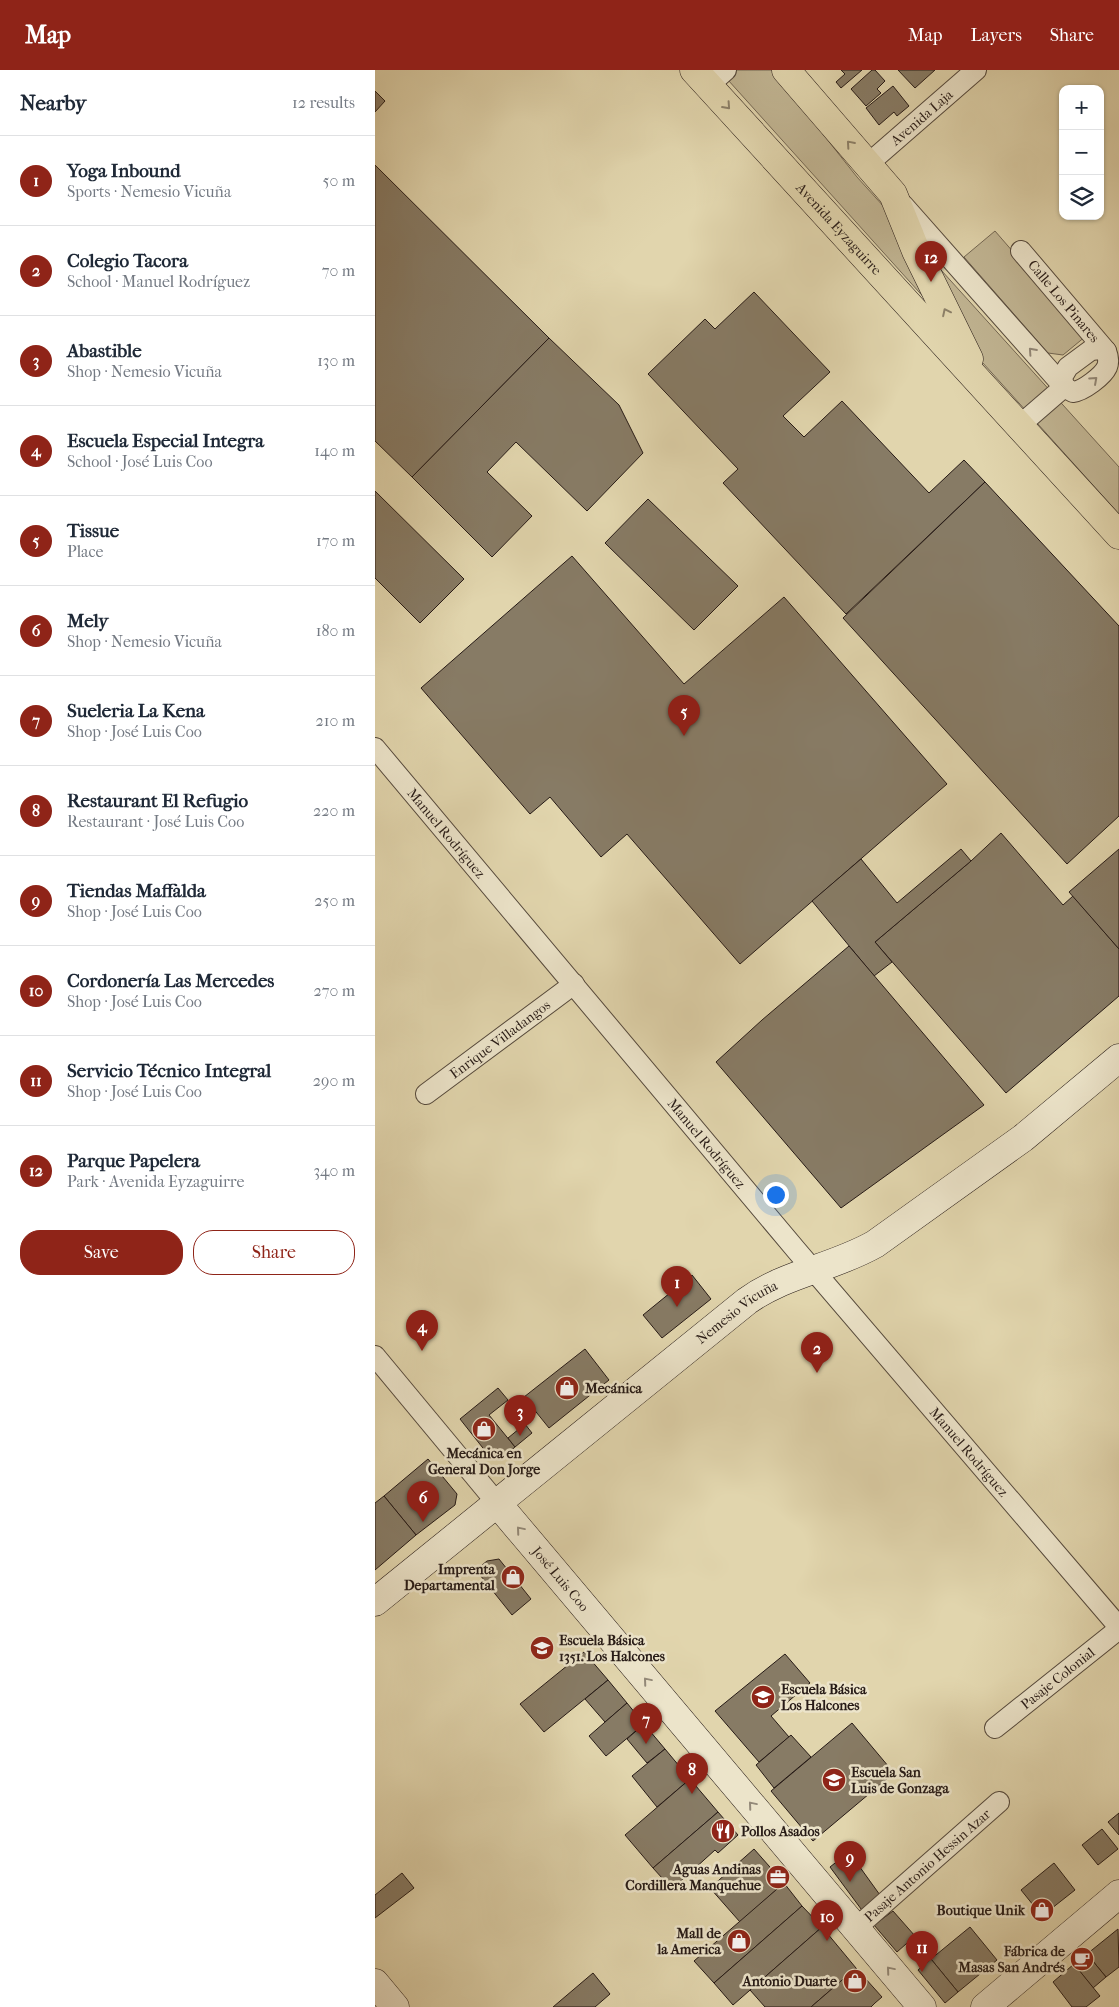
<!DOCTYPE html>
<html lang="en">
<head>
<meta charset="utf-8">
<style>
	:root { --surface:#fff; --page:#f6f6f7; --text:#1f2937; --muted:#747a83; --line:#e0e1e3; --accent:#8f2418 }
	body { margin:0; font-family:"IM FELL French Canon",serif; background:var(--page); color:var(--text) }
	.controls { position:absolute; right:15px; top:15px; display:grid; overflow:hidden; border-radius:10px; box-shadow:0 1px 4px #0004 }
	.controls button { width:45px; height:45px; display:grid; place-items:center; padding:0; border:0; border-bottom:1px solid var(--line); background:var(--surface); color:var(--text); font:25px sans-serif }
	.you { position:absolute; left:400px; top:1124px; width:18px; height:18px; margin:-12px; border:4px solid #fff; border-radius:50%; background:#1a73e8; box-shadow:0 0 0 8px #1a73e833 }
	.badge { display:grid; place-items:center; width:32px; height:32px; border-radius:50%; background:var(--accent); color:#fff; font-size:16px; font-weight:700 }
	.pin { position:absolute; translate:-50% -41px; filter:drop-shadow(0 1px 2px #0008) }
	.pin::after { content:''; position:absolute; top:26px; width:18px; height:15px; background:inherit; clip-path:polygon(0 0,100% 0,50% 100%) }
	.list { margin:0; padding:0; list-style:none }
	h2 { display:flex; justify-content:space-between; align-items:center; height:65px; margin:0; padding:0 20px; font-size:21px }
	h2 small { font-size:16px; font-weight:400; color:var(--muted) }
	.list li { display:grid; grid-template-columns:32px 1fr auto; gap:15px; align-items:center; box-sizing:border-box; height:90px; padding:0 20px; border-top:1px solid var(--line) }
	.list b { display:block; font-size:19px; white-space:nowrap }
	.list p { margin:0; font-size:16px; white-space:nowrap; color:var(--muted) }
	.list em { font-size:16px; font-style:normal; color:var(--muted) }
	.actions { display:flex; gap:10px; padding:15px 20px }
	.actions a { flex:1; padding:11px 0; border:1px solid var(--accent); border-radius:20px; text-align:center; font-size:18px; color:var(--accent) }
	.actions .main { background:var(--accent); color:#fff }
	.icon { flex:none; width:28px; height:28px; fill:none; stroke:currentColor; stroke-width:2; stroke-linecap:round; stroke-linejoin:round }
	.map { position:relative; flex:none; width:744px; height:1937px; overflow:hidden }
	header { display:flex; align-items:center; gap:30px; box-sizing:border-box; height:70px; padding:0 25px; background:var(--accent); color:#fff }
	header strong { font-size:24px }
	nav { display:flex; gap:28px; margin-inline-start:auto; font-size:18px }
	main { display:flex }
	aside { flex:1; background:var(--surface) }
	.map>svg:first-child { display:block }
	.green { fill:#c1b593; stroke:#746854 }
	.building { fill:#877b65; stroke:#261a16 }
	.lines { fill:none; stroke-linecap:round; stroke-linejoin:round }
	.street-casing { stroke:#55493c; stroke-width:22 }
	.secondary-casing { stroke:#261a16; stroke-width:29 }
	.primary-casing { stroke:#261a16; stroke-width:29 }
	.street { stroke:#ece4ca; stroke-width:20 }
	.secondary { stroke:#ece4ca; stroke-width:28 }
	.primary { stroke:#e1d5ad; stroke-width:28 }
	.oneway { stroke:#8d8169 }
	.oneway2 { stroke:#938979 }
	.labels { text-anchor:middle; stroke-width:5; stroke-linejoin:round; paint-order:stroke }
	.street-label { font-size:14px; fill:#261a16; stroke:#ece4ca }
	.poi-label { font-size:14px; font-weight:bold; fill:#261a16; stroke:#ece4ca; text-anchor:end }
</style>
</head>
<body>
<header>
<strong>Map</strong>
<nav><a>Map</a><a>Layers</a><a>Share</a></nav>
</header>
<main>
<aside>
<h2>Nearby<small>12 results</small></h2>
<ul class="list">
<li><span class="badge">1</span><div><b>Yoga Inbound</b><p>Sports · Nemesio Vicuña</p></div><em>50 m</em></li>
<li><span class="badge">2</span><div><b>Colegio Tacora</b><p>School · Manuel Rodríguez</p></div><em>70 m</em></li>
<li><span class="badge">3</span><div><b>Abastible</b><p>Shop · Nemesio Vicuña</p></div><em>130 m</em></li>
<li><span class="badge">4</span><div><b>Escuela Especial Integra</b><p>School · José Luis Coo</p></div><em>140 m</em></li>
<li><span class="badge">5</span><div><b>Tissue</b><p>Place</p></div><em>170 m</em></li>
<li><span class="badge">6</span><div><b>Mely</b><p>Shop · Nemesio Vicuña</p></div><em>180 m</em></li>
<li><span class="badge">7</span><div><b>Sueleria La Kena</b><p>Shop · José Luis Coo</p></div><em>210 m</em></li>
<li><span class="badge">8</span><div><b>Restaurant El Refugio</b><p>Restaurant · José Luis Coo</p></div><em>220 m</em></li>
<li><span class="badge">9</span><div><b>Tiendas Maffalda</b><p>Shop · José Luis Coo</p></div><em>250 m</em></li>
<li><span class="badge">10</span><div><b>Cordonería Las Mercedes</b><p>Shop · José Luis Coo</p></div><em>270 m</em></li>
<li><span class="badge">11</span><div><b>Servicio Técnico Integral</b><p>Shop · José Luis Coo</p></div><em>290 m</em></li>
<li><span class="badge">12</span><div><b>Parque Papelera</b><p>Park · Avenida Eyzaguirre</p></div><em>340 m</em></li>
</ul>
<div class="actions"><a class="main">Save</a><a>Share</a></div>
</aside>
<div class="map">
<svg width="744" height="1937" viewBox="0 0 744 1937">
	<rect width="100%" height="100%" fill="#e1d5ad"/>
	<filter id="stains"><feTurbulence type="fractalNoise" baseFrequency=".004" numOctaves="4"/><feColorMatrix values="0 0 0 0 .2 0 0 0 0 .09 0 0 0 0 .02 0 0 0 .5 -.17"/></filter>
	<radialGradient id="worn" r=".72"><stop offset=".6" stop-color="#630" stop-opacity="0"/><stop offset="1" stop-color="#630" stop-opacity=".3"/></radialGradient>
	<g class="green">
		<path d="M344 0H397L482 107 744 397V444Z"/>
		<path d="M620 161 711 266 688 285 673 283 589 187Z"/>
	</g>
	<g class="building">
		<path d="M466 0H487L466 18 461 12 470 4Z"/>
		<path d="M497 0H500L510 11 502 19 506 23 491 36 476 19Z"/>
		<path d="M523 0H560L540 18Z"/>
		<path d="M518 16 534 36 522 46 519 42 504 55 491 38Z"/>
		<path d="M0 21 10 31 0 42Z"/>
		<path d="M0 95 174 268 37 407 0 371Z"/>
		<path d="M379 222 455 302 408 346 429 367 467 331 554 423 589 390 610 412 471 544 348 413 363 399 273 304 330 249 340 259Z"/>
		<path d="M174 268 244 335 268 383 212 441 141 372 112 402 157 446 117 487 37 407Z"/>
		<path d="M610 412 744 556V746L692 794 468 548Z"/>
		<path d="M0 421 89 509 45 553 0 508Z"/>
		<path d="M273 429 363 516 319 560 230 473Z"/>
		<path d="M197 486 309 614 409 527 572 714 365 894 252 764 226 787 175 727 155 744 46 618Z"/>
		<path d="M626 763 688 835 698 826 744 879V926L631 1023 500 872 596 791Z"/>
		<path d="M586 779 596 791 500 872 517 892 499 906 437 831 486 789 522 833Z"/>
		<path d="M744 779V879L694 822Z"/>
		<path d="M474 876 609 1035 466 1138 341 992 387 950Z"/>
		<path d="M317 1205 336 1229 287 1268 268 1245Z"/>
		<path d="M210 1279 234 1310 174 1358 149 1327Z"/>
		<path d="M123 1318 133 1330 114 1345 140 1377 126 1389 115 1387 85 1349Z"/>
		<path d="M150 1354 157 1363 140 1377 133 1368Z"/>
		<path d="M53 1389 82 1424 80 1435 41 1465 9 1426Z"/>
		<path d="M9 1426 41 1465 0 1500V1433Z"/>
		<path d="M124 1489 156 1529 137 1545 101 1500 112 1491Z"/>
		<path d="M209 1582 233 1610 169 1662 145 1634Z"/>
		<path d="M410 1584 435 1613 396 1646 414 1667 384 1692 340 1641Z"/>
		<path d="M233 1610 252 1633 230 1652 210 1629Z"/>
		<path d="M252 1633 269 1654 231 1686 214 1666Z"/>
		<path d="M477 1653 519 1703 438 1771 396 1721Z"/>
		<path d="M269 1654 290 1679 272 1693 252 1669Z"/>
		<path d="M416 1665 436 1687 399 1718 381 1695Z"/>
		<path d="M290 1679 315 1709 282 1737 257 1706Z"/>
		<path d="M315 1709 343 1742 278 1798 250 1765Z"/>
		<path d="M343 1742 363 1765 343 1783 340 1780 297 1819 278 1798Z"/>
		<path d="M744 1743V1765L733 1752Z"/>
		<path d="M727 1759 743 1779 723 1795 707 1775Z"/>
		<path d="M379 1779 409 1813 365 1852 335 1818Z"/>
		<path d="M474 1782 510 1832 492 1847 455 1797Z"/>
		<path d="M679 1793 700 1820 667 1846 646 1820Z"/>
		<path d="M27 1803 39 1818 0 1848V1825Z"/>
		<path d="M409 1813 427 1836 339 1913 319 1891Z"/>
		<path d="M427 1836 447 1857 358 1935 339 1913Z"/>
		<path d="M518 1841 540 1866 522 1882 499 1855Z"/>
		<path d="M447 1857 481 1898 436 1937H390L375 1920Z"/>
		<path d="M595 1857 622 1890 583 1922 556 1889Z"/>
		<path d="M743 1859 744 1897 731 1907 712 1884Z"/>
		<path d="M712 1884 731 1907 718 1918 699 1894Z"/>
		<path d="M556 1889 583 1922 570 1933 543 1900Z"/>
		<path d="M699 1894 725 1926 711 1937H697L678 1912Z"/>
		<path d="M481 1898 507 1927 500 1933 496 1937H436Z"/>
		<path d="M218 1903 235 1924 220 1937H178Z"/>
	</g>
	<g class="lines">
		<g class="street-casing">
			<g id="street">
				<path d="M333 16 351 0"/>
				<path id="s1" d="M493 94 601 0"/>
				<path d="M528 135 689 317 698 322C708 321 728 306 732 297 734 292 733 286 731 281L646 181"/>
				<path d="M689 317 687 307 693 297 716 280 726 279 731 281"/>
				<path d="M644 356 689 317"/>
				<path id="s2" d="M0 678 422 1181 744 1557"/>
				<path id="s3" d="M51 1024 199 914"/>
				<path d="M0 1286 122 1433"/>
				<path id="s4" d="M620 1658 744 1559"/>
				<path id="s5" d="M481 1858 624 1732"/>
			</g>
		</g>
		<g class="secondary-casing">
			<g id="secondary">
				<path id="s6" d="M122 1433 547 1937"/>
				<path id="s7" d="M0 1532 372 1231C411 1203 458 1198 500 1174L648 1068 744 988"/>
				<path d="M0 1913 20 1937"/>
				<path d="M610 1937 744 1824"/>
			</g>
		</g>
		<g class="primary-casing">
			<g id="primary">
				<path id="s8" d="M319 0 744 465"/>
				<path d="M411 0 518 124 541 181 594 289"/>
			</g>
		</g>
		<use href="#street" class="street"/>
		<use href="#secondary" class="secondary"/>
		<use href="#primary" class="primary"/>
	</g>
	<defs><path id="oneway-chevron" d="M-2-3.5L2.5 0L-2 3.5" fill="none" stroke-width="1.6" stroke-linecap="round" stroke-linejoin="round" transform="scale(1.25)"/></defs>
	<g class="oneway">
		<use href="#oneway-chevron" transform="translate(352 36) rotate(48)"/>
		<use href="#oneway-chevron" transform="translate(475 74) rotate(-131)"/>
		<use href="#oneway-chevron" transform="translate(571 242) rotate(-116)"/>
	</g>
	<g class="oneway2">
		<use href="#oneway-chevron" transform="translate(657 281) rotate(-132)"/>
		<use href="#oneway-chevron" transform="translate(719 310) rotate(-42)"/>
		<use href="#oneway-chevron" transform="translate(145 1460) rotate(-130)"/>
		<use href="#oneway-chevron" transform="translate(272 1611) rotate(-130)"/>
		<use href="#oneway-chevron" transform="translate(377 1735) rotate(-130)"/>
		<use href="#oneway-chevron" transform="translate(515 1900) rotate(-130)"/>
	</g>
	<defs>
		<g id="shop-disc" transform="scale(1.25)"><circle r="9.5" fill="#8f2418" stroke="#ece4ca"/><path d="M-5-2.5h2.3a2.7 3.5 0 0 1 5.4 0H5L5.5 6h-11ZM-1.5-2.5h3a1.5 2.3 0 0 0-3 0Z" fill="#fff"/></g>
		<g id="school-disc" transform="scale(1.25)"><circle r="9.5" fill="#8f2418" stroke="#ece4ca"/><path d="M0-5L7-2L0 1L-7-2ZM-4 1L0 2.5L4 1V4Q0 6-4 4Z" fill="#fff"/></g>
		<g id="restaurant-disc" transform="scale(1.25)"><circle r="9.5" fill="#8f2418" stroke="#ece4ca"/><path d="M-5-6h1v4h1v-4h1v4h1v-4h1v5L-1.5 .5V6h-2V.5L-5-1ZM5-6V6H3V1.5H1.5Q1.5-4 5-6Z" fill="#fff"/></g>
		<g id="office-disc" transform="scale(1.25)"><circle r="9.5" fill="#8f2418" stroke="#ece4ca"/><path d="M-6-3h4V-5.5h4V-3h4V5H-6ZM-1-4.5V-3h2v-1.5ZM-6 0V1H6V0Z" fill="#fff"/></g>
		<g id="cafe-disc" transform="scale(1.25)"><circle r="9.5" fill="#8f2418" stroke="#ece4ca"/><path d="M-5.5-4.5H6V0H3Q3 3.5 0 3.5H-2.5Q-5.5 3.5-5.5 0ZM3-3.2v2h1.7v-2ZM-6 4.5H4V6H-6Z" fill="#fff"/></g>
	</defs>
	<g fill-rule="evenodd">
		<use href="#shop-disc" x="192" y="1318"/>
		<use href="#shop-disc" x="109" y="1359"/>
		<use href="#shop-disc" x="138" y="1507"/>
		<use href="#school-disc" x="167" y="1578"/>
		<use href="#school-disc" x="388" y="1627"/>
		<use href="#school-disc" x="459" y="1710"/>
		<use href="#restaurant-disc" x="348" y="1761"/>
		<use href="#office-disc" x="403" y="1807"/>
		<use href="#shop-disc" x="667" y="1840"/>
		<use href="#shop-disc" x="364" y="1871"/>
		<use href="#cafe-disc" x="707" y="1889"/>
		<use href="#shop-disc" x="480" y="1911"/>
	</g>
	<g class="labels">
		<g class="street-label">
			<text dy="5" stroke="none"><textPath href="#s1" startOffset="71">Avenida Laja</textPath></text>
			<text dy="5" stroke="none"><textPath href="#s8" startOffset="215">Avenida Eyzaguirre</textPath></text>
			<text transform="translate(689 231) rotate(50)" y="5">Calle Los Pinares</text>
			<text dy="5" stroke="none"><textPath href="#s2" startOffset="111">Manuel Rodríguez</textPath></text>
			<text dy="5" stroke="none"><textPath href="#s3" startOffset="92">Enrique Villadangos</textPath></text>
			<text dy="5" stroke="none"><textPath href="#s2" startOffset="516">Manuel Rodríguez</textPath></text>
			<text dy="5" stroke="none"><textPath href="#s7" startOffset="464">Nemesio Vicuña</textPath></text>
			<text dy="5" stroke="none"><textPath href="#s2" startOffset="921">Manuel Rodríguez</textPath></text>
			<text dy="5" stroke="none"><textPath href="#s6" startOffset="99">José Luis Coo</textPath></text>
			<text dy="5" stroke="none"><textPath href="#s4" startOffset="80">Pasaje Colonial</textPath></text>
			<text dy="5" stroke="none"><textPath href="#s5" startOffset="95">Pasaje Antonio Hessin Azar</textPath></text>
		</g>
		<g class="poi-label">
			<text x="210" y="1323" text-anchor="start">Mecánica</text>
			<text x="109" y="1388" text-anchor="middle">Mecánica en<tspan x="109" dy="16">General Don Jorge</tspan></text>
			<text x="120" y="1504">Imprenta<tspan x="120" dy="16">Departamental</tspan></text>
			<text x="184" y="1575" text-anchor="start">Escuela Básica<tspan x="184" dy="16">1351. Los Halcones</tspan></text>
			<text x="406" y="1624" text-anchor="start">Escuela Básica<tspan x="406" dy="16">Los Halcones</tspan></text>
			<text x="476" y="1707" text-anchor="start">Escuela San<tspan x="476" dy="16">Luis de Gonzaga</tspan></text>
			<text x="366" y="1766" text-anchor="start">Pollos Asados</text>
			<text x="386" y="1804">Aguas Andinas<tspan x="386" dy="16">Cordillera Manquehue</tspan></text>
			<text x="650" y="1845">Boutique Unik</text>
			<text x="346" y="1868">Mall de<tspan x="346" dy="16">la America</tspan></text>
			<text x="690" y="1886">Fábrica de<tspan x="690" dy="16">Masas San Andrés</tspan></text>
			<text x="462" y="1916">Antonio Duarte</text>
		</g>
	</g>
	<rect width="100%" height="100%" filter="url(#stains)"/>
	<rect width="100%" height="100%" fill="url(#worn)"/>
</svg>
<div class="controls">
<button>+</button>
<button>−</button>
<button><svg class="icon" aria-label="layers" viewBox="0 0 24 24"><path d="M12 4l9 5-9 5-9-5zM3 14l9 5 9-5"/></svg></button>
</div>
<div class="you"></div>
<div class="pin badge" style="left:302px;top:1237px">1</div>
<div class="pin badge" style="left:442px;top:1303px">2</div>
<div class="pin badge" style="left:145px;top:1366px">3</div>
<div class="pin badge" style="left:47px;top:1281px">4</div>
<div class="pin badge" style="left:309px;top:666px">5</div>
<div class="pin badge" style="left:48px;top:1452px">6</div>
<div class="pin badge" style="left:271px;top:1674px">7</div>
<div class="pin badge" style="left:317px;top:1724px">8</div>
<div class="pin badge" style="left:475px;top:1812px">9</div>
<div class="pin badge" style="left:452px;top:1871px">10</div>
<div class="pin badge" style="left:547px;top:1902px">11</div>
<div class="pin badge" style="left:556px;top:212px">12</div>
</div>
</main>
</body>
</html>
